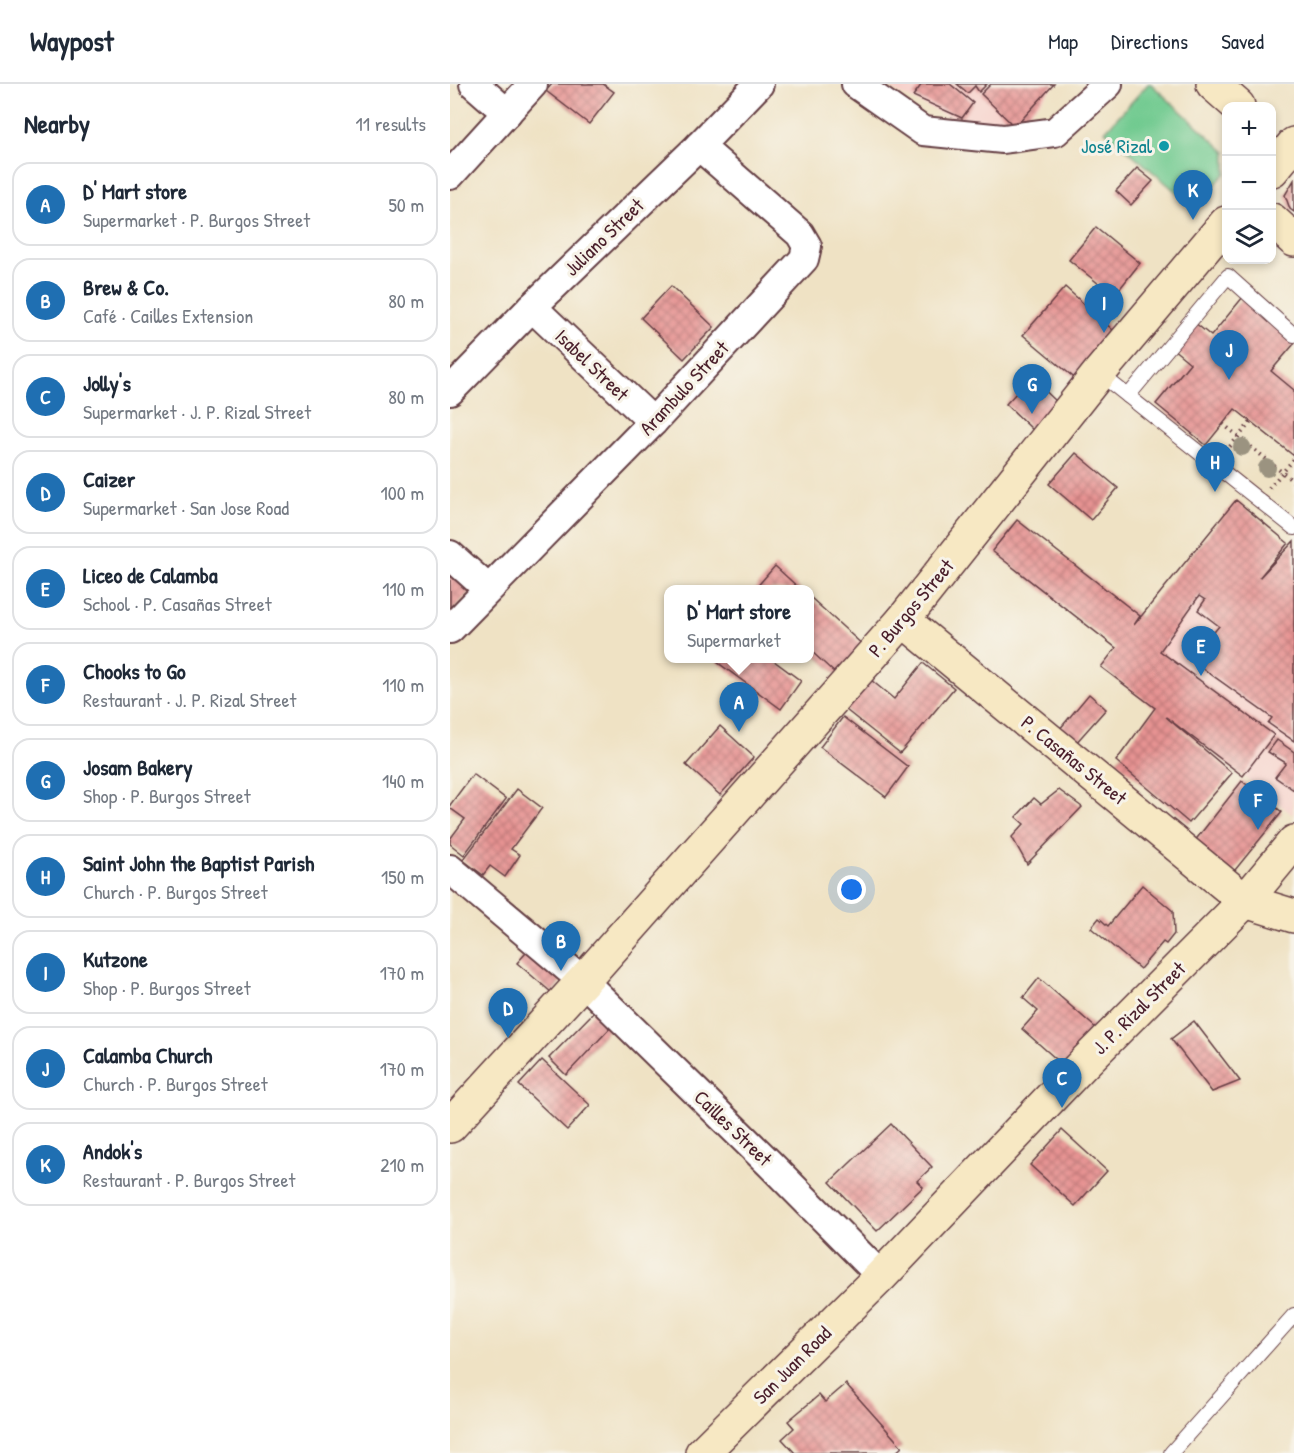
<!DOCTYPE html>
<html lang="en">
<head>
<meta charset="utf-8">
<style>
	:root { --surface:#fff; --page:#f2f2f3; --text:#1f2937; --muted:#747a83; --line:#e0e1e3; --accent:#1f6fb2 }
	body { margin:0; font-family:"Patrick Hand",sans-serif; background:var(--page); color:var(--text) }
	.controls { position:absolute; right:18px; top:18px; display:grid; overflow:hidden; border-radius:12px; box-shadow:0 3px 9px #0003 }
	.controls button { width:54px; height:54px; display:grid; place-items:center; padding:0; border:0; border-bottom:2px solid var(--line); background:var(--surface); color:var(--text); font:30px sans-serif }
	.you { position:absolute; left:402px; top:806px; width:21px; height:21px; margin:-15px; border:4px solid #fff; border-radius:50%; background:#1a73e8; box-shadow:0 0 0 9px #1a73e833 }
	.badge { display:grid; place-items:center; width:39px; height:39px; border-radius:50%; background:var(--accent); color:#fff; font-size:20px; font-weight:700 }
	.pin { position:absolute; translate:-50% -50px; filter:drop-shadow(0 2px 3px #0008) }
	.pin::after { content:''; position:absolute; top:32px; width:21px; height:18px; background:inherit; clip-path:polygon(0 0,100% 0,50% 100%) }
	.popup { position:absolute; left:214px; top:501px; width:150px; height:78px; box-sizing:border-box; display:grid; place-content:center; border-radius:12px; background:var(--surface); filter:drop-shadow(0 2px 4px #0005); font-size:20px; white-space:nowrap; color:var(--muted) }
	.popup b { font-size:22px; color:var(--text) }
	.popup::after { content:''; position:absolute; left:50%; top:100%; margin-left:-12px; border:12px solid transparent; border-top-color:var(--surface) }
	.list { margin:0; padding:0; list-style:none }
	h2 { display:flex; justify-content:space-between; align-items:center; height:78px; margin:0; padding:0 24px; font-size:26px }
	h2 small { font-size:20px; font-weight:400; color:var(--muted) }
	.list li { display:grid; grid-template-columns:39px 1fr auto; gap:18px; align-items:center; box-sizing:border-box; height:84px; margin:0 12px 12px; padding:0 12px; border:2px solid var(--line); border-radius:18px }
	.list b { display:block; font-size:22px; white-space:nowrap }
	.list p { margin:0; font-size:20px; white-space:nowrap; color:var(--muted) }
	.list em { font-size:20px; font-style:normal; color:var(--muted) }
	.icon { flex:none; width:33px; height:33px; fill:none; stroke:currentColor; stroke-width:2; stroke-linecap:round; stroke-linejoin:round }
	.map { position:relative; flex:none; width:844px; height:1369px; overflow:hidden }
	header { display:flex; align-items:center; gap:36px; box-sizing:border-box; height:84px; padding:0 30px; background:var(--surface); border-bottom:2px solid var(--line) }
	header strong { font-size:28px }
	nav { display:flex; gap:33px; margin-inline-start:auto; font-size:21px }
	main { display:flex }
	aside { flex:1; background:var(--surface) }
	.map>svg:first-child { display:block }
	.built { fill:#f7d0cb }
	.green { fill:#71ca90; stroke:#5e745e; stroke-width:1.5 }
	.building { fill:url(#building-cross-hatch) }
	.lines { fill:none; stroke-linecap:round; stroke-linejoin:round }
	.lane-casing { stroke:#633c42; stroke-width:16 }
	.street-casing { stroke:#633c42; stroke-width:32 }
	.secondary-casing { stroke:#633c42; stroke-width:36 }
	.path { stroke:#633c42; stroke-width:4; stroke-dasharray:1.5 4.5; stroke-linecap:butt }
	.lane { stroke:#fff; stroke-width:14 }
	.street { stroke:#fff; stroke-width:28 }
	.secondary { stroke:#f7e8c3; stroke-width:33 }
	.tree { fill:#9b9380 }
	.culture-dot { fill:#0f9aa8; stroke:#f7f3e8; stroke-width:2 }
	.labels { text-anchor:middle; stroke-width:6; stroke-linejoin:round; paint-order:stroke }
	.culture-label { font-size:20px; fill:#0d838f; stroke:#f7f3e8; text-anchor:end }
	.street-label { font-size:20px; fill:#4a1f2b; stroke:#f7f3e8 }
</style>
</head>
<body>
<header>
<strong>Waypost</strong>
<nav><a>Map</a><a>Directions</a><a>Saved</a></nav>
</header>
<main>
<aside>
<h2>Nearby<small>11 results</small></h2>
<ul class="list">
<li><span class="badge">A</span><div><b>D' Mart store</b><p>Supermarket · P. Burgos Street</p></div><em>50 m</em></li>
<li><span class="badge">B</span><div><b>Brew &amp; Co.</b><p>Café · Cailles Extension</p></div><em>80 m</em></li>
<li><span class="badge">C</span><div><b>Jolly's</b><p>Supermarket · J. P. Rizal Street</p></div><em>80 m</em></li>
<li><span class="badge">D</span><div><b>Caizer</b><p>Supermarket · San Jose Road</p></div><em>100 m</em></li>
<li><span class="badge">E</span><div><b>Liceo de Calamba</b><p>School · P. Casañas Street</p></div><em>110 m</em></li>
<li><span class="badge">F</span><div><b>Chooks to Go</b><p>Restaurant · J. P. Rizal Street</p></div><em>110 m</em></li>
<li><span class="badge">G</span><div><b>Josam Bakery</b><p>Shop · P. Burgos Street</p></div><em>140 m</em></li>
<li><span class="badge">H</span><div><b>Saint John the Baptist Parish</b><p>Church · P. Burgos Street</p></div><em>150 m</em></li>
<li><span class="badge">I</span><div><b>Kutzone</b><p>Shop · P. Burgos Street</p></div><em>170 m</em></li>
<li><span class="badge">J</span><div><b>Calamba Church</b><p>Church · P. Burgos Street</p></div><em>170 m</em></li>
<li><span class="badge">K</span><div><b>Andok's</b><p>Restaurant · P. Burgos Street</p></div><em>210 m</em></li>
</ul>
</aside>
<div class="map">
<svg width="844" height="1369" viewBox="0 0 844 1369">
	<defs>
		<pattern id="building-cross-hatch" width="8" height="8" patternUnits="userSpaceOnUse" patternTransform="scale(1.5)"><rect width="8" height="8" fill="#e69392"/><path d="M0 0l8 8M0 8l8-8" fill="none" stroke="#bc7777"/></pattern>
	</defs>
	<rect width="100%" height="100%" fill="#f7f3e8"/>
	<filter id="ink" filterUnits="userSpaceOnUse"><feTurbulence type="fractalNoise" baseFrequency=".0167" numOctaves="2"/><feDisplacementMap in="SourceGraphic" scale="12" xChannelSelector="R" yChannelSelector="G"/><feConvolveMatrix kernelMatrix="1 2 1 2 8 2 1 2 1" color-interpolation-filters="sRGB"/></filter>
	<filter id="wash" filterUnits="userSpaceOnUse"><feTurbulence type="fractalNoise" baseFrequency=".008" numOctaves="4" result="noise"/><feDisplacementMap in="SourceGraphic" scale="24" xChannelSelector="R" yChannelSelector="G"/><feGaussianBlur stdDeviation="1.35" result="paint"/><feColorMatrix in="noise" values="0 0 0 0 0 0 0 0 0 0 0 0 0 0 0 0 0 1.4 0 .05"/><feComposite in="paint" operator="in"/></filter>
	<g filter="url(#wash)">
		<rect width="100%" height="100%" fill="#efe2c4"/>
		<g class="built">
			<path d="M445 0H606L557 53 498 33 442 6Z"/>
			<path d="M749 461 802 501 844 604 818 639 844 657 843 731 651 583Z"/>
		</g>
		<path class="green" d="M698 0H701L776 68V89L744 123 655 47Z"/>
		<g id="blocks">
			<g class="building">
				<path d="M102 0H153L164 8 139 40 96 7Z"/>
				<path d="M472 0H500L523 19 512 34 463 12Z"/>
				<path d="M507 0H537L529 8 525 2 518 9Z"/>
				<path d="M541 0H604L565 43 531 10Z"/>
				<path d="M687 84 703 97 681 121 666 107Z"/>
				<path d="M844 96V128L840 125 835 111Z"/>
				<path d="M646 143 690 179 664 212 619 176Z"/>
				<path d="M221 202 264 243 234 275 191 234Z"/>
				<path d="M615 203 673 255 634 302 573 251Z"/>
				<path d="M793 213 844 254V260L821 287 844 306V372L785 325 756 361 706 320 740 279 722 264 744 238 761 252Z"/>
				<path d="M581 293 609 320 584 347 556 320Z"/>
				<path d="M626 369 668 404 641 436 599 400Z"/>
				<path d="M786 416 838 459 809 494 844 457V657L818 639 822 634 741 576 769 542 748 526 755 516 749 512 710 567 824 651 793 692 716 633 782 689 739 739 666 677 705 624 651 583 666 564 542 467 567 436 690 532 684 541Z"/>
				<path d="M0 481 24 504 0 529Z"/>
				<path d="M325 482 351 506H304Z"/>
				<path d="M360 513 415 563 388 592 360 566Z"/>
				<path d="M270 574H320L351 597 331 625 267 578Z"/>
				<path d="M473 579 504 604 450 669 396 626 421 596 444 615Z"/>
				<path d="M639 610 656 625 625 660 609 646Z"/>
				<path d="M393 633 458 683 436 713 370 663Z"/>
				<path d="M270 642 304 673 270 711 236 681Z"/>
				<path d="M827 656 844 668V706L825 693 836 679 818 668Z"/>
				<path d="M23 690 56 715 14 771 0 760V755L15 735 0 724V721Z"/>
				<path d="M792 697 832 728 781 791 744 758Z"/>
				<path d="M67 705 92 724 61 765 70 771 55 793 40 782 33 791 13 776Z"/>
				<path d="M609 706 632 723 577 780 562 753 574 740 566 733 584 714 591 720Z"/>
				<path d="M692 801 723 827 724 850 716 860 713 858 690 885 641 844 649 834 658 842Z"/>
				<path d="M84 860 118 889 102 909 67 879Z"/>
				<path d="M589 894 647 945 614 982 572 945 588 927 573 914Z"/>
				<path d="M145 927 162 942 116 991 99 974Z"/>
				<path d="M744 937 790 997 762 1008 721 955Z"/>
				<path d="M92 976 140 1021 117 1046 69 1001Z"/>
				<path d="M441 1040 482 1083 467 1097 473 1103 427 1147 380 1098Z"/>
				<path d="M612 1046 657 1087 625 1122 580 1081Z"/>
				<path d="M396 1300 452 1363 445 1369H345L332 1355 344 1344 338 1337 369 1311 375 1318Z"/>
			</g>
		</g>
	</g>
	<g filter="url(#ink)">
		<use href="#blocks" fill-opacity="0" stroke="#633c42" stroke-width="1.5"/>
		<g class="lines">
			<g class="lane-casing">
				<g id="lane">
					<path d="M649 289 844 444"/>
					<path d="M678 312 778 192 844 251"/>
					<path d="M721 1369 844 1231"/>
				</g>
			</g>
			<g class="street-casing">
				<g id="street">
					<path d="M24 0 57 29"/>
					<path d="M406 0 473 47 553 55 605 48 658 0"/>
					<path d="M0 91 83 0"/>
					<path d="M82 223 203 338"/>
					<path d="M0 307 82 223 249 62 309 0"/>
					<path d="M0 471 38 505"/>
					<path d="M0 545 203 338 354 175 357 162 350 150 249 62"/>
					<path d="M0 785 133 897 320 1080 431 1192"/>
				</g>
			</g>
			<g class="secondary-casing">
				<g id="secondary">
					<path d="M763 0 788 22"/>
					<path d="M822 86 844 60"/>
					<path d="M822 136 844 156"/>
					<path d="M453 536 795 817 844 832"/>
					<path d="M0 1042 133 897 453 536 649 289 776 139"/>
					<path d="M252 1369 431 1192 633 980 795 817 844 758"/>
				</g>
			</g>
			<g class="path">
				<path d="M773 340 844 398"/>
				<path d="M776 367 801 338"/>
				<path d="M819 404 844 375"/>
			</g>
			<use href="#lane" class="lane"/>
			<use href="#street" class="street"/>
			<use href="#secondary" class="secondary"/>
		</g>
		<g class="tree">
			<circle cx="792" cy="363" r="9"/>
			<circle cx="817" cy="384" r="9"/>
		</g>
	</g>
	<circle class="culture-dot" cx="714" cy="62" r="6"/>
	<g class="labels">
		<g class="culture-label">
			<text x="702" y="69">José Rizal</text>
		</g>
		<g class="street-label">
			<text transform="translate(154 153) rotate(-44)" y="7">Juliano Street</text>
			<text transform="translate(142 281) rotate(44)" y="7">Isabel Street</text>
			<text transform="translate(234 304) rotate(-47)" y="7">Arambulo Street</text>
			<text transform="translate(461 524) rotate(-50)" y="7">P. Burgos Street</text>
			<text transform="translate(624 676) rotate(39)" y="7">P. Casañas Street</text>
			<text transform="translate(689 924) rotate(-45)" y="7">J. P. Rizal Street</text>
			<text transform="translate(283 1044) rotate(44)" y="7">Cailles Street</text>
			<text transform="translate(342 1281) rotate(-45)" y="7">San Juan Road</text>
		</g>
	</g>
</svg>
<div class="controls">
<button>+</button>
<button>−</button>
<button><svg class="icon" aria-label="layers" viewBox="0 0 24 24"><path d="M12 4l9 5-9 5-9-5zM3 14l9 5 9-5"/></svg></button>
</div>
<div class="you"></div>
<div class="pin badge" style="left:289px;top:648px">A</div>
<div class="popup"><b>D' Mart store</b>Supermarket</div>
<div class="pin badge" style="left:111px;top:887px">B</div>
<div class="pin badge" style="left:612px;top:1024px">C</div>
<div class="pin badge" style="left:58px;top:954px">D</div>
<div class="pin badge" style="left:751px;top:592px">E</div>
<div class="pin badge" style="left:808px;top:746px">F</div>
<div class="pin badge" style="left:582px;top:330px">G</div>
<div class="pin badge" style="left:765px;top:408px">H</div>
<div class="pin badge" style="left:654px;top:249px">I</div>
<div class="pin badge" style="left:779px;top:296px">J</div>
<div class="pin badge" style="left:743px;top:136px">K</div>
</div>
</main>
</body>
</html>
